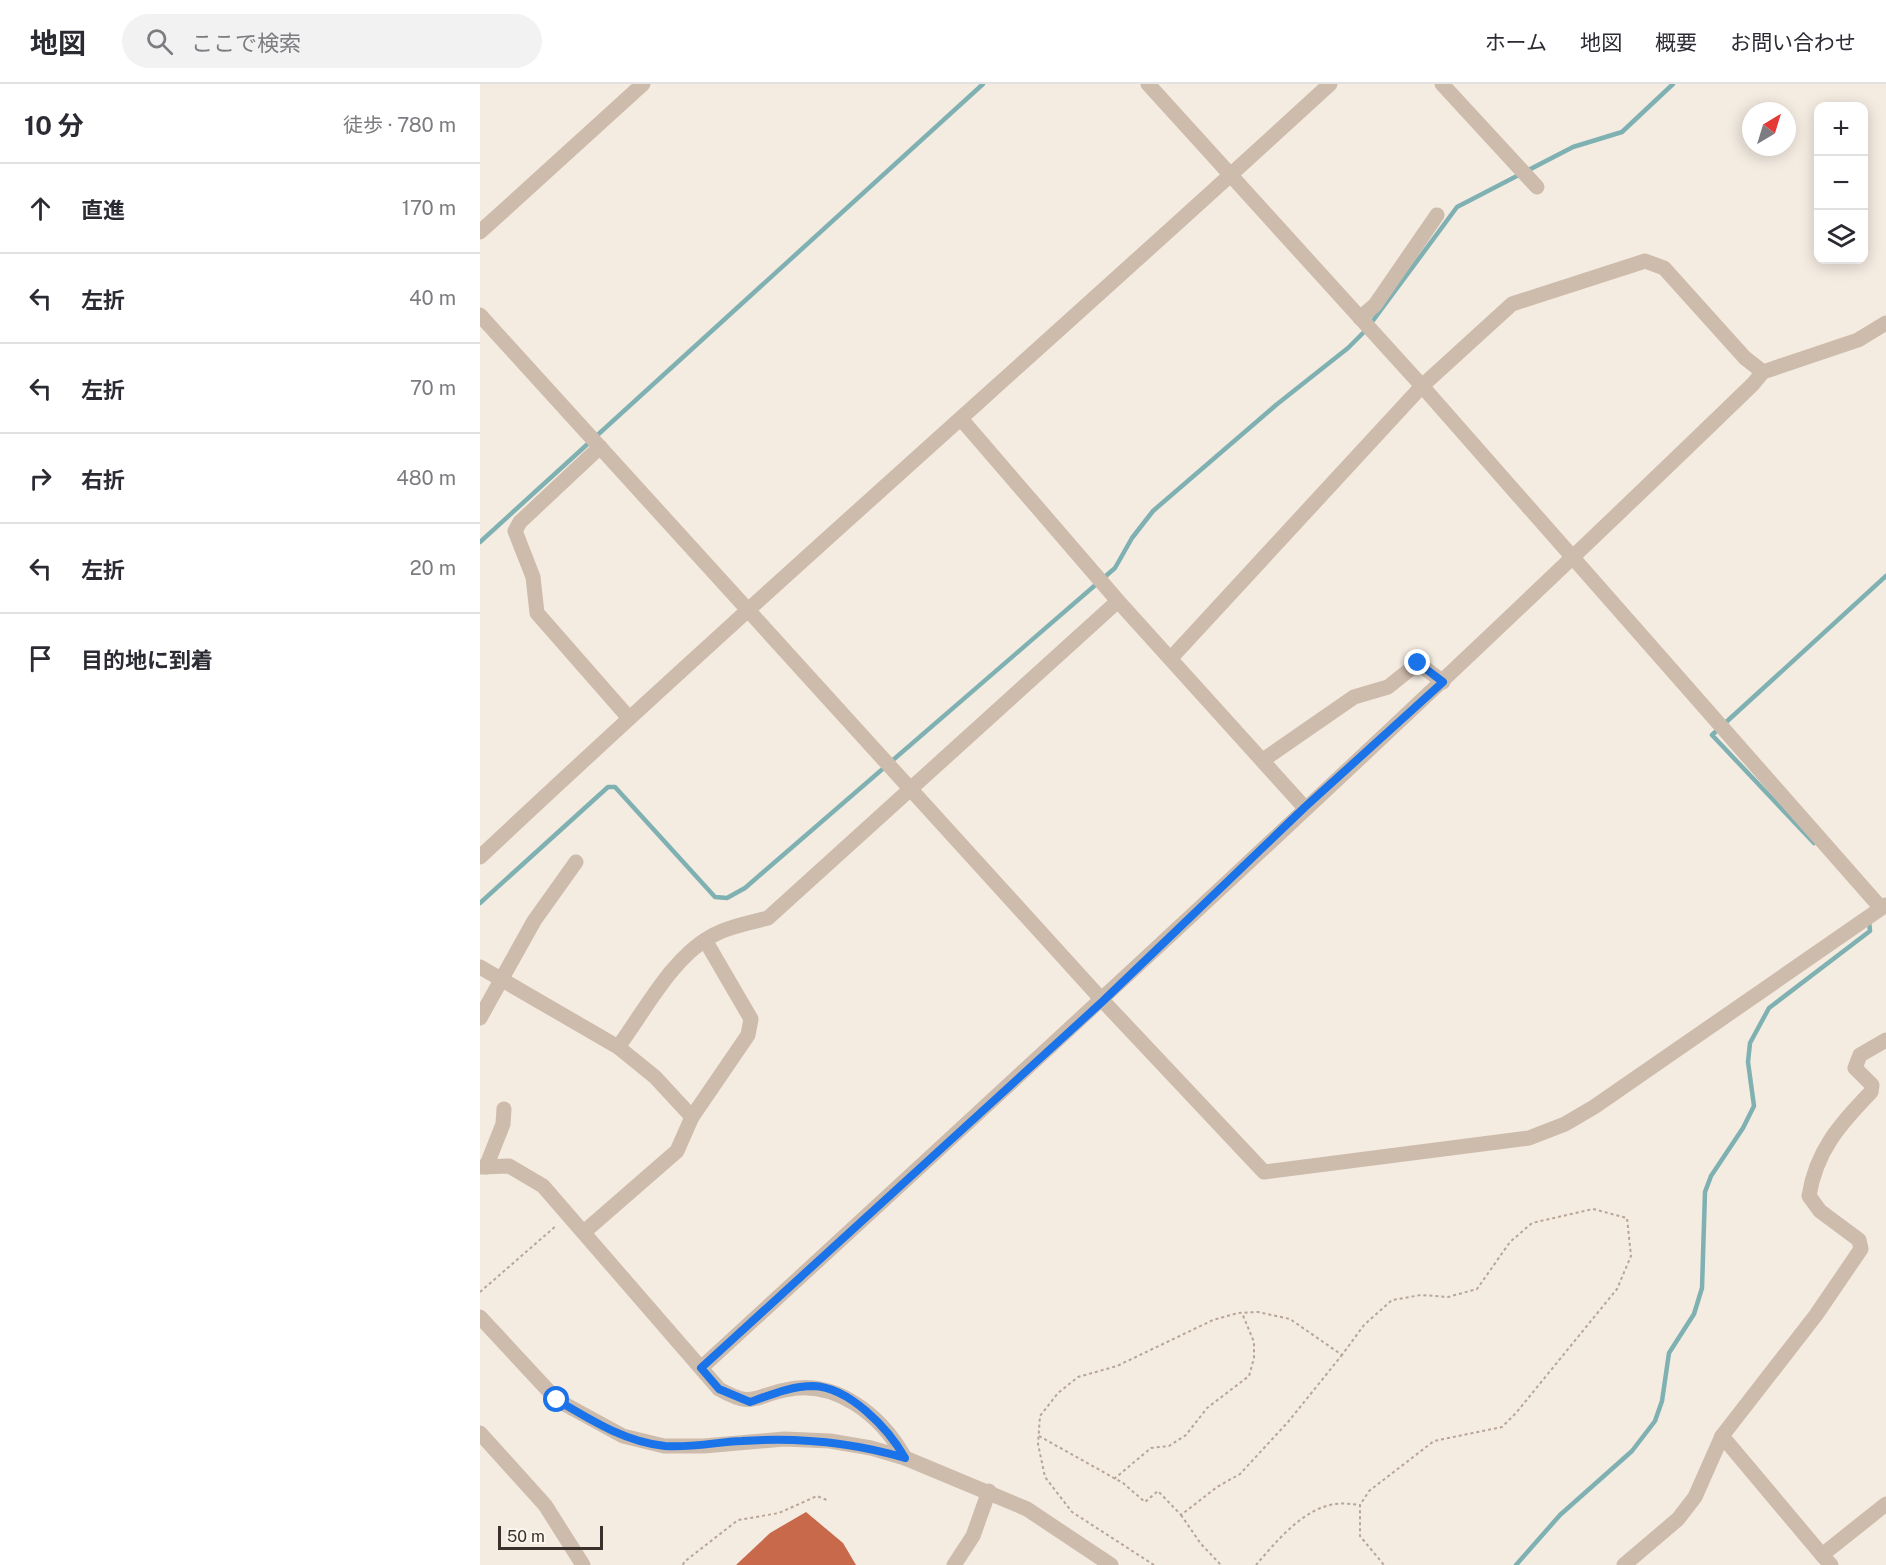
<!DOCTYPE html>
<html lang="ja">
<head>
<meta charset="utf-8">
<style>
	:root { --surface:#fff; --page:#f2f2f3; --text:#2b2b33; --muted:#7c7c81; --line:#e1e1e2 }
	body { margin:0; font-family:"Public Sans","Noto Sans JP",sans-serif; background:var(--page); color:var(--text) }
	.controls { position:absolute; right:18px; top:18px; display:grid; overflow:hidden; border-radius:12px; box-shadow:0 3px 15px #0003 }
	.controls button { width:54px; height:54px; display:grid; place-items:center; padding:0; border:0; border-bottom:2px solid var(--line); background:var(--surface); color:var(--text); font:30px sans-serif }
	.compass { position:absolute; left:1262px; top:18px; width:54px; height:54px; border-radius:50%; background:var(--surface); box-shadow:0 3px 15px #0003; rotate:38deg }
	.scale { position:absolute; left:18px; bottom:15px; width:105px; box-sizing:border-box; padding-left:6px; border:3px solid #3b302b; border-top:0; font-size:16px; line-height:21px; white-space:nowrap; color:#3b302b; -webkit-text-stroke:4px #fbf5ee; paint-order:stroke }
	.stop { position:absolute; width:18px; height:18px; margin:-14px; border:4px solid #1a73e8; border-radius:50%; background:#fff }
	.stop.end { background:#1a73e8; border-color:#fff; box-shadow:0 2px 6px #0008 }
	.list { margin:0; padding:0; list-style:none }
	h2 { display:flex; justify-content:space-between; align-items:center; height:78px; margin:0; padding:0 24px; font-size:26px }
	h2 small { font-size:20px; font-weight:400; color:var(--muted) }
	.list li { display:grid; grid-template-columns:39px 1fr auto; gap:18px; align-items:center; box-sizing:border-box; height:90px; padding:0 24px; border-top:2px solid var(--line) }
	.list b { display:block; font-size:22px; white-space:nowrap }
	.list em { font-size:20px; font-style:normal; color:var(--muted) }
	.icon { flex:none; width:33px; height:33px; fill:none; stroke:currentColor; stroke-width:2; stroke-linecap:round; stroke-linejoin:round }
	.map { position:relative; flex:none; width:1406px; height:1481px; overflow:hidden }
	header { display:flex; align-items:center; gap:36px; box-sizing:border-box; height:84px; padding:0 30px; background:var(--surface); border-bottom:2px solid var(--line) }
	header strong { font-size:28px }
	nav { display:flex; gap:33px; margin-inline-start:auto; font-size:21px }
	.search { width:420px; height:54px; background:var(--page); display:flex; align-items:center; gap:15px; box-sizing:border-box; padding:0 21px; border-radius:33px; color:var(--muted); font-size:22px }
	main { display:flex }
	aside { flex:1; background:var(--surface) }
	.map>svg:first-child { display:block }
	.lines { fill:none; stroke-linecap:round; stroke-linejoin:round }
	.stream { stroke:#7fb0b2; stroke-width:4.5 }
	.building { fill:#c8694b }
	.path { stroke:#b9a596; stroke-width:2; stroke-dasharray:3 3; stroke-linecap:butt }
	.minor { stroke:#cdbbac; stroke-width:15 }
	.route { stroke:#1a73e8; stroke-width:8 }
</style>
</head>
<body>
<header>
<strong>地図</strong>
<div class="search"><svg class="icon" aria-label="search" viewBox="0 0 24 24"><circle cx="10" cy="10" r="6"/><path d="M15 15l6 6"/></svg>ここで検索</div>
<nav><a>ホーム</a><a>地図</a><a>概要</a><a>お問い合わせ</a></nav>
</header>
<main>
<aside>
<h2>10 分<small>徒歩 · 780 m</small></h2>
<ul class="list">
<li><svg class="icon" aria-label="ahead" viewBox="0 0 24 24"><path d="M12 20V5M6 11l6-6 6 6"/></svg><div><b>直進</b></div><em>170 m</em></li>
<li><svg class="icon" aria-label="left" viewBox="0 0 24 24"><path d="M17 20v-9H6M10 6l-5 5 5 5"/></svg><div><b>左折</b></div><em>40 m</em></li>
<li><svg class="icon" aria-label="left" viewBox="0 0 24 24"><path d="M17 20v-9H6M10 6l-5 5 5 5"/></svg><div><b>左折</b></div><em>70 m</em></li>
<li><svg class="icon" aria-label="right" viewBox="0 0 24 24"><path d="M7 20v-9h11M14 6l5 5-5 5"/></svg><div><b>右折</b></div><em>480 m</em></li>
<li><svg class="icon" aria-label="left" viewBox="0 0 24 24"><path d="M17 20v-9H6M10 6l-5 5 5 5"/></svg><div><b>左折</b></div><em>20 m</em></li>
<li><svg class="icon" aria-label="arrive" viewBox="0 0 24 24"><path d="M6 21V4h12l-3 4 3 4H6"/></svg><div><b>目的地に到着</b></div></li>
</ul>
</aside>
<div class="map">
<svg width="1406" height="1481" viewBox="0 0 1406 1481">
	<rect width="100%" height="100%" fill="#f4ebe1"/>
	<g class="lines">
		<g class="stream">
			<path d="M0 458 503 0"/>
			<path d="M1334 759 1232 651 1406 492"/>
			<path d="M0 819 128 703H135L235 813 247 814 265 804 635 484 652 454 673 427 796 321 868 264 886 246 977 123 1093 63 1142 48 1193 0"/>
			<path d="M1036 1481 1080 1431 1152 1367 1175 1337 1182 1317 1189 1269 1214 1230 1222 1204 1225 1108 1231 1092 1263 1044 1274 1022 1268 978 1270 959 1289 924 1390 847 1389 837"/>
		</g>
	</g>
	<path class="building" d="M326 1428 363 1459 376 1481H256L290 1449Z"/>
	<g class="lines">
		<g class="path">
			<path d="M0 1208 77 1141"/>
			<path d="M559 1352 643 1399 665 1418 678 1407 701 1431 737 1403 760 1390 808 1338 862 1271"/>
			<path d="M634 1395 671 1364 689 1362 706 1351 727 1324 769 1292 774 1274V1258L762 1229"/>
			<path d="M701 1431 721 1460 741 1481"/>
			<path d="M203 1481 204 1478 258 1436 299 1429 337 1412 349 1417"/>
			<path d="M674 1481 592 1428 565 1393 558 1360 560 1332 578 1309 598 1293 637 1282 733 1236 758 1229 778 1228 810 1235 862 1271 884 1241 912 1216 941 1211 968 1213 997 1205 1030 1158 1052 1139 1113 1125 1147 1134 1151 1172 1137 1205 1036 1329 1022 1343 954 1357 889 1407 880 1421V1452L904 1481"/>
			<path d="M776 1481C796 1458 823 1424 856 1420 864 1419 872 1420 880 1421"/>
		</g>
		<g class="minor">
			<path d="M668 0 942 302 1401 824"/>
			<path d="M962 0 1057 103"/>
			<path d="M0 148 163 0"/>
			<path d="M0 231 623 917 784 1088 1049 1054 1085 1040 1114 1023 1406 821"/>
			<path d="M880 234 895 221 957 131"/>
			<path d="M482 336 638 517 825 724"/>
			<path d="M120 363 40 438 35 447 53 493 57 529 149 634"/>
			<path d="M692 573 942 302 1032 220 1165 177 1184 184 1265 274 1283 288"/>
			<path d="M783 676 874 613 908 603 938 579 963 598"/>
			<path d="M0 773C279 511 568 259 850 0"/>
			<path d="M0 883 138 963C164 928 192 874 230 853 247 843 269 839 288 834L638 517"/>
			<path d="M0 934 54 837 96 778"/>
			<path d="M138 963 175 993 212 1033 268 951 271 935 225 856"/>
			<path d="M0 1083 29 1082 63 1102 239 1305C273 1324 272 1313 305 1306 355 1294 401 1331 425 1374"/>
			<path d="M6 1083 23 1040 24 1025"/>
			<path d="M104 1148 197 1067 212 1033"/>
			<path d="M0 1233 77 1316 143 1352 184 1362H224L304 1355 350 1357 391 1364 425 1374 547 1425 631 1481"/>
			<path d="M221 1284C575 959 928 634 1273 300L1283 288 1378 256 1406 239"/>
			<path d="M0 1349 65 1421 103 1481"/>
			<path d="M1342 1471 1242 1352 1336 1231 1381 1165 1379 1156 1340 1127 1329 1112C1336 1067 1360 1040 1391 1008L1392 1001 1375 984 1380 971 1406 956"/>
			<path d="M474 1481 493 1452 509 1407"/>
			<path d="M1144 1481 1198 1435 1215 1413 1242 1352"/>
			<path d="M1351 1481 1342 1471 1406 1420"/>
		</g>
	</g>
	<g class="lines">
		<path class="route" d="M77 1316C111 1336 145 1358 185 1362 212 1364 236 1358 262 1357 319 1353 371 1358 425 1374 408 1344 369 1303 333 1302 311 1302 290 1311 270 1318L239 1305 221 1284 623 917 825 723 963 598 938 579"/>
	</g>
</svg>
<div class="controls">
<button>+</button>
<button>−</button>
<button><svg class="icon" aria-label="layers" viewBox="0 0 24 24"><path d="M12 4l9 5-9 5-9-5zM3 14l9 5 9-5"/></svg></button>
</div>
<svg class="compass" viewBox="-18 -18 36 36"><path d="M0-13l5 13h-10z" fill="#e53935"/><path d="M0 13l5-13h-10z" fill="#7c7c81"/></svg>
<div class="scale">50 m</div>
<div class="stop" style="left:77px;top:1316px"></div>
<div class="stop end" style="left:938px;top:579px"></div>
</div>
</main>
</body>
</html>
